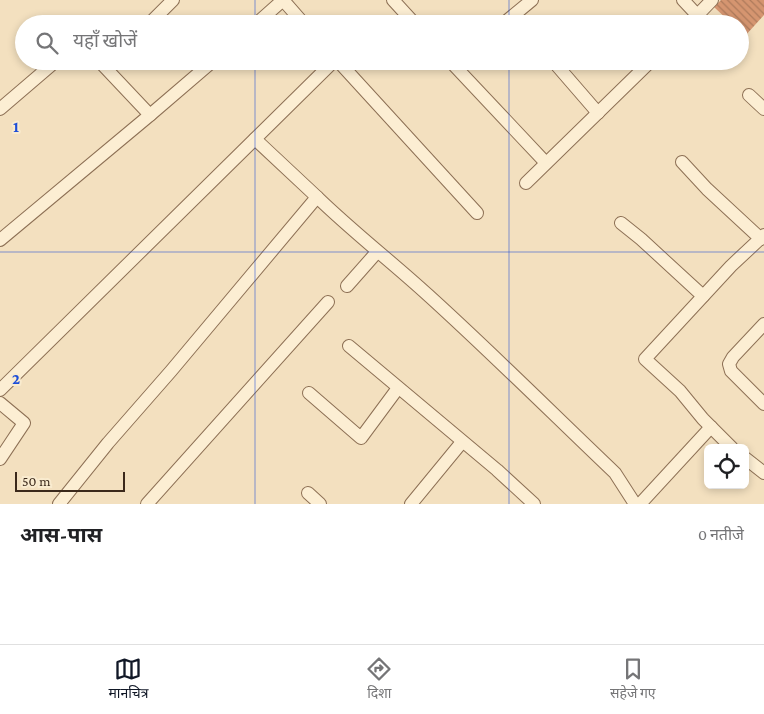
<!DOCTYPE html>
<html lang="hi">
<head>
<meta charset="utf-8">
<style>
	:root { --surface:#fff; --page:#f2f2f2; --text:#202124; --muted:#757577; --line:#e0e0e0; --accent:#111827 }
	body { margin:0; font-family:"Crimson Pro","Noto Sans Devanagari",serif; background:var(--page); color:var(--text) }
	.controls { position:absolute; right:15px; bottom:15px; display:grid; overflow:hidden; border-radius:8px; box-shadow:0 2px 8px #0003 }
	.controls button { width:45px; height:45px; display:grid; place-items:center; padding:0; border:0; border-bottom:1px solid var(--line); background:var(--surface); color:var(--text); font:25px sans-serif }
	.scale { position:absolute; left:15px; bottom:12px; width:110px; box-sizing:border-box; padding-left:5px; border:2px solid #3b291b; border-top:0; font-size:14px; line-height:18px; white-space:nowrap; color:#3b291b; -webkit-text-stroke:4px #f9ebcf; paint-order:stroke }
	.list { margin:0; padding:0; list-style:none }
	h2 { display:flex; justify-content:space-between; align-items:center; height:65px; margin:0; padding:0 20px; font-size:21px }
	h2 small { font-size:16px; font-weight:400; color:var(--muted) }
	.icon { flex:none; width:28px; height:28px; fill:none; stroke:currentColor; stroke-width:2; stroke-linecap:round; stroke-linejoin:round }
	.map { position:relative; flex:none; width:764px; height:504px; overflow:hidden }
	.search { position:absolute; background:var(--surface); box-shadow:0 2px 8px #0003; left:15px; right:15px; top:15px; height:55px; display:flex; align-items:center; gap:12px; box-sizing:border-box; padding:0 18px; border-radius:28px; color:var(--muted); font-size:19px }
	.sheet { height:140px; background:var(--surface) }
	nav { display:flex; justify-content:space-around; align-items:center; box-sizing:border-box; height:70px; border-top:1px solid var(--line); background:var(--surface); font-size:14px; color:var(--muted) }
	nav a { display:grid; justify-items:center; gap:2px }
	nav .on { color:var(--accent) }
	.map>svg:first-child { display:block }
	.building { fill:url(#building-back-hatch) }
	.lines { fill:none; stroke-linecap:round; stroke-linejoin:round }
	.street-casing { stroke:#8d7055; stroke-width:14 }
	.street { stroke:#fceed3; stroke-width:12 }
	.grid { fill:none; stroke:#1d4ed8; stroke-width:1; stroke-opacity:0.55 }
	.grid-label { font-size:16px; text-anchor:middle; font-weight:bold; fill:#1d4ed8; stroke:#f9ebcf; stroke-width:4; stroke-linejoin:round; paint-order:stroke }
</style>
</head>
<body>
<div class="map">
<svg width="764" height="504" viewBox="0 0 764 504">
	<defs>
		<pattern id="building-back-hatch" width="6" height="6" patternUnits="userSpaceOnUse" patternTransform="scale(1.25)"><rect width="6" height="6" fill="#d59570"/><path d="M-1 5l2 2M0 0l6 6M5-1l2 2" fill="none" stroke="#ae7a5b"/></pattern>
	</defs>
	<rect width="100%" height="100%" fill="#f3e0bf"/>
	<path class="building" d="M721 0H764V15L745 36 740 31V24H732L714 7Z"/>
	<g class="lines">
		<g class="street-casing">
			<g id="street">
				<path d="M283 0 304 24"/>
				<path d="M393 0 415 24"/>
				<path d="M683 0 698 16"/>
				<path d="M149 24 173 0"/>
				<path d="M256 24 283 0"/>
				<path d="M503 24 532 0"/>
				<path d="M689 24 712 0"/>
				<path d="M99 61 150 115"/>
				<path d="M338 61 477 213"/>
				<path d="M450 61 546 163"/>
				<path d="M553 61 598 113"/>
				<path d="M749 95 764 109"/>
				<path d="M0 109 56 61"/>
				<path d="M682 162 707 189 761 239"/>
				<path d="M526 183 651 61"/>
				<path d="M317 197C353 232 392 262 428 295 492 353 553 414 615 473L635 504"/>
				<path d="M621 223 641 239 703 296"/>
				<path d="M0 240 150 115 213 61"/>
				<path d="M347 286 377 252"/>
				<path d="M764 324 733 357 729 364 731 371 764 404"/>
				<path d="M349 346 497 470 534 504"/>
				<path d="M0 390 334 61"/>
				<path d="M309 393 361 438 398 388"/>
				<path d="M0 403 24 423 0 459"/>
				<path d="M732 448 703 419 680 391 645 359 731 266 764 235"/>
				<path d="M745 458 764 473"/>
				<path d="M308 493 320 504"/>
				<path d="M59 504 108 443 171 371 317 197 255 139"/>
				<path d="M147 504 328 302"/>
				<path d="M411 504 462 442"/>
				<path d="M640 504 711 427"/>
			</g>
		</g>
		<use href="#street" class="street"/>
	</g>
	<path class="grid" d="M255 0V24M509 0V24M255 61V504M509 61V504M0 252H764"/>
	<g class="grid-label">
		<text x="16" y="132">1</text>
		<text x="16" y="384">2</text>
	</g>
</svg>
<div class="controls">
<button><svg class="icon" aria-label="locate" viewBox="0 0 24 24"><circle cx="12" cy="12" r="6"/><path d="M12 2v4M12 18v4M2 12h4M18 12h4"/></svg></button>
</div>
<div class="scale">50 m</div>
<div class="search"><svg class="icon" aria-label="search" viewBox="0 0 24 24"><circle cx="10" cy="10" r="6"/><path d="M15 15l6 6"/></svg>यहाँ खोजें</div>
</div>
<section class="sheet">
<h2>आस-पास<small>0 नतीजे</small></h2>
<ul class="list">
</ul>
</section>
<nav>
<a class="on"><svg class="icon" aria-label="map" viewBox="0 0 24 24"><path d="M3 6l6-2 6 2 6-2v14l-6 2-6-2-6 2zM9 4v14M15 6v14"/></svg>मानचित्र</a>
<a><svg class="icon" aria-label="directions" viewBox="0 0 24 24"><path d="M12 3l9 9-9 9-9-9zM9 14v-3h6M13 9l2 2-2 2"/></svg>दिशा</a>
<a><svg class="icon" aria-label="saved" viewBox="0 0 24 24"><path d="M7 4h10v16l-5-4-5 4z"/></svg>सहेजे गए</a>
</nav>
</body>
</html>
